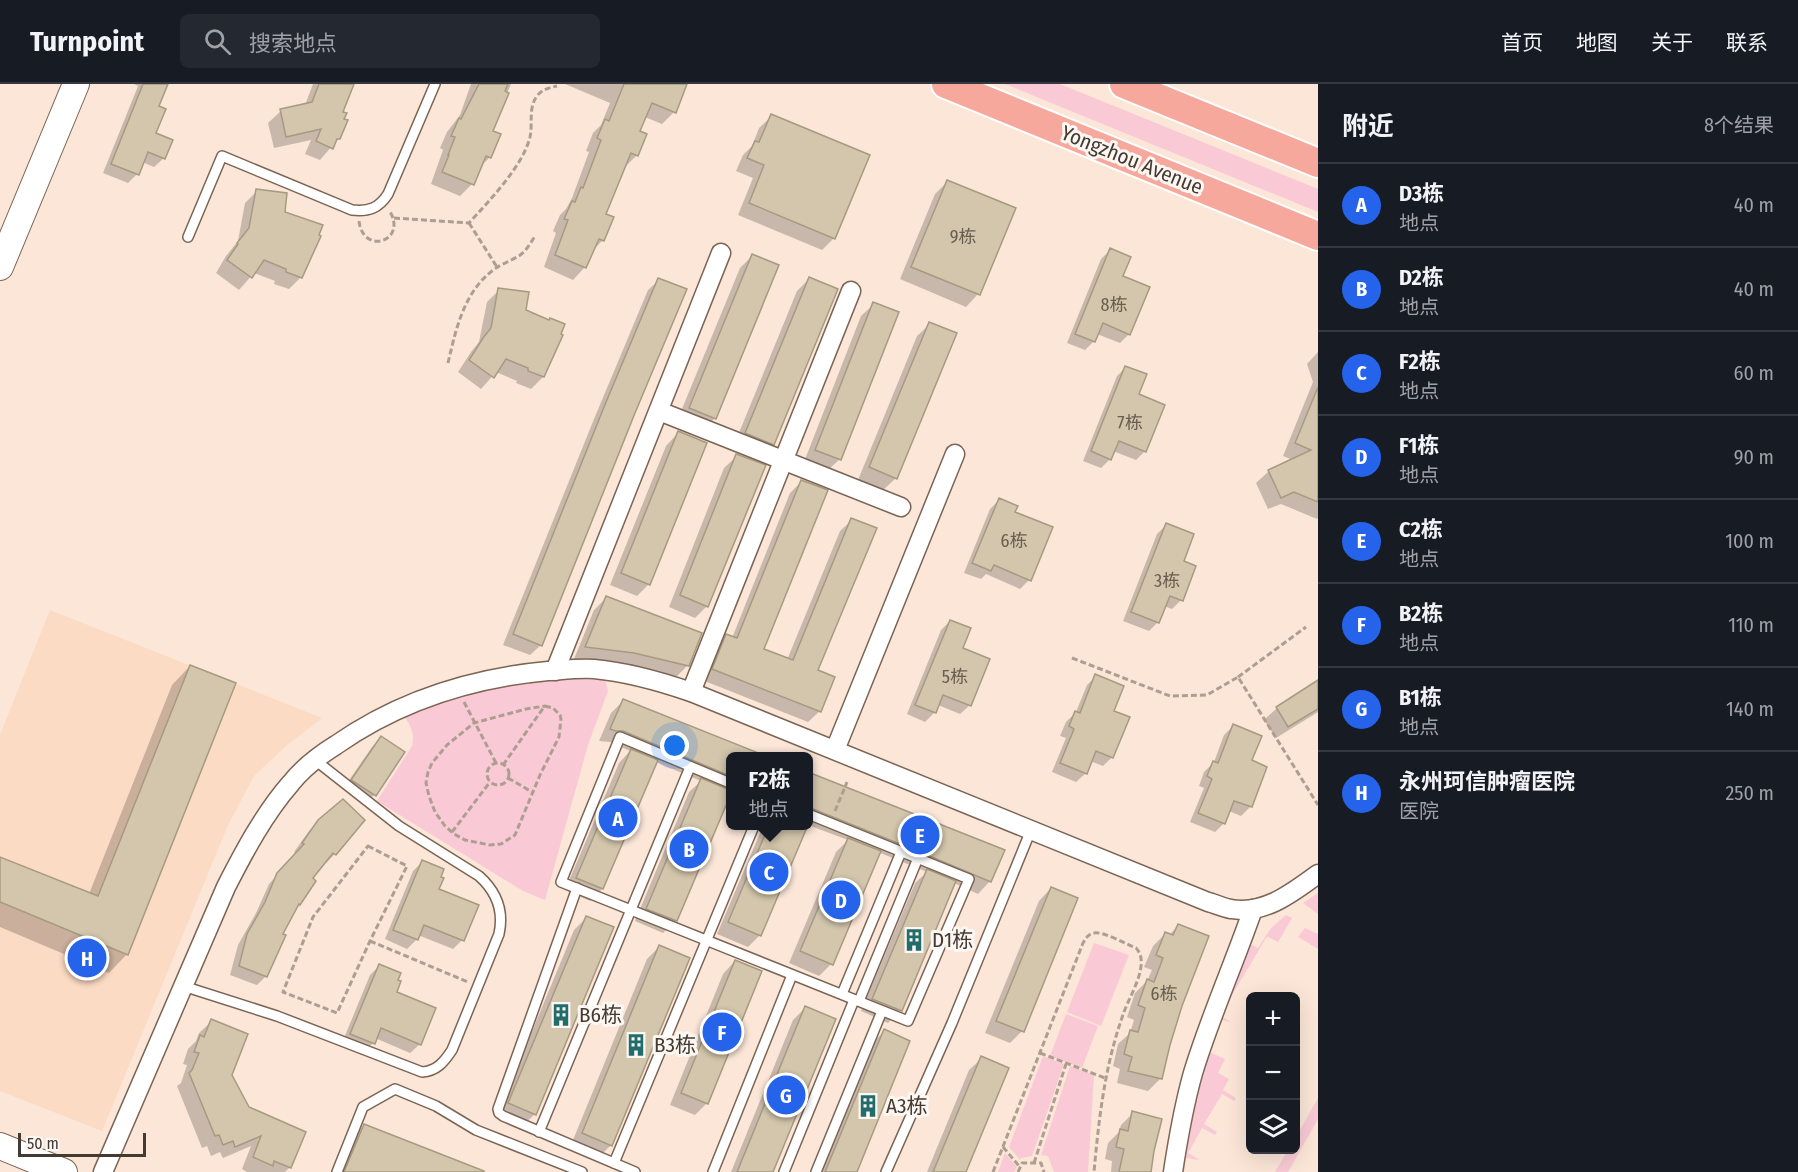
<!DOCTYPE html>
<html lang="zh">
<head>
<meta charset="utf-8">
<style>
	:root { --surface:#171b24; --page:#242831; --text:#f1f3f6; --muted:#9ea1a6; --line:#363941; --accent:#2563eb }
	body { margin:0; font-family:"Fira Sans Condensed","Noto Sans SC",sans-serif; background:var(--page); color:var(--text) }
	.controls { position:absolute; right:18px; bottom:18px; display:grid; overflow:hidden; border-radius:9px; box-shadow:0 6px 24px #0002 }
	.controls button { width:54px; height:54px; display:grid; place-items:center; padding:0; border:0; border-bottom:2px solid var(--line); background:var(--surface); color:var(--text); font:30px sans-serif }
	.scale { position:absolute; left:18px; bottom:15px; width:128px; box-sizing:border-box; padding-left:6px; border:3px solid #443a32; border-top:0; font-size:16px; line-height:21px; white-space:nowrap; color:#443a32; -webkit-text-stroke:4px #fcf7f3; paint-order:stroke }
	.you { position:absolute; left:675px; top:662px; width:21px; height:21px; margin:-15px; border:4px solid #fff; border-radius:50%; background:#1a73e8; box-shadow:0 0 0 9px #1a73e833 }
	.badge { display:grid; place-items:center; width:39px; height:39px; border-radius:50%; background:var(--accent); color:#fff; font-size:20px; font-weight:700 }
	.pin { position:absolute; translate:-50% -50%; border:3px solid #fff; box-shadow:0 2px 6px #0006 }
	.popup { position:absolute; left:726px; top:668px; width:87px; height:78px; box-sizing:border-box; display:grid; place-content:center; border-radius:9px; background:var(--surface); filter:drop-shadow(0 2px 4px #0005); font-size:20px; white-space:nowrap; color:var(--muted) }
	.popup b { font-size:22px; color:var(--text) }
	.popup::after { content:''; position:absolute; left:50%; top:100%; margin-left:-12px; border:12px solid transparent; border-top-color:var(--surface) }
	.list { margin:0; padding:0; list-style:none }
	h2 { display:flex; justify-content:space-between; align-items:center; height:78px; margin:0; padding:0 24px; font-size:26px }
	h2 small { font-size:20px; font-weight:400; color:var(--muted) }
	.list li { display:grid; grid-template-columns:39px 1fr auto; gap:18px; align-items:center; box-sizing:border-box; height:84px; padding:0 24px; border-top:2px solid var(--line) }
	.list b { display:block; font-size:22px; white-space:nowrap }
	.list p { margin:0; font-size:20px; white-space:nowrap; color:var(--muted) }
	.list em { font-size:20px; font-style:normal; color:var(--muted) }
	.icon { flex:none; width:33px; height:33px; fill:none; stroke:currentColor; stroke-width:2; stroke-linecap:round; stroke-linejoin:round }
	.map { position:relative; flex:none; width:1318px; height:1088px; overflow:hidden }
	header { display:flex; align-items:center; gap:36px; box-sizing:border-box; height:84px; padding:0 30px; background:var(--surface); border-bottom:2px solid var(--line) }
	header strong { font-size:28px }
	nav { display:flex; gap:33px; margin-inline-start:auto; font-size:21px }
	.search { width:420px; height:54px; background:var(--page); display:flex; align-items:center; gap:15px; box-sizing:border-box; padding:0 21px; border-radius:9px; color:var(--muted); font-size:22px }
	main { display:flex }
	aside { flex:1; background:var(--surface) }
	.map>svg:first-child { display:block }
	.built { fill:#fcdbc4 }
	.green { fill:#f9cad5 }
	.shadow { fill:#0003 }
	.building { fill:#d3c6ac; stroke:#a69a81; stroke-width:1.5 }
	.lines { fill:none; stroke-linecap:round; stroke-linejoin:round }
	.lane-casing { stroke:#7b6454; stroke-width:12 }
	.street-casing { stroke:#7b6454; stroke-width:21 }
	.secondary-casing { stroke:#7b6454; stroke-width:28 }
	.primary-casing { stroke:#fff; stroke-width:32 }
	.path { stroke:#ae9e91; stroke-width:3; stroke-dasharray:6 3; stroke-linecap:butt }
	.lane { stroke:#fff; stroke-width:9 }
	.street { stroke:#fff; stroke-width:18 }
	.secondary { stroke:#fff; stroke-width:26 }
	.primary { stroke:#f7a89d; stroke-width:28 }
	.labels { text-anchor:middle; stroke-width:6; stroke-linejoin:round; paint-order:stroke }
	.number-label { font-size:18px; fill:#685d50 }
	.street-label { font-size:21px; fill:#443a32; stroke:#fcf7f3 }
	.poi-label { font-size:21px; fill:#443a32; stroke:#fcf7f3; text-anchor:start }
</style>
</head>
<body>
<header>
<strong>Turnpoint</strong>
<div class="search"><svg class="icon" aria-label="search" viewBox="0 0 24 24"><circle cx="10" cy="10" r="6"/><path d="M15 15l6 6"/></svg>搜索地点</div>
<nav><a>首页</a><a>地图</a><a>关于</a><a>联系</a></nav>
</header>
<main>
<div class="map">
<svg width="1318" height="1088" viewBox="0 0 1318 1088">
	<rect width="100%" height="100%" fill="#fbe6d7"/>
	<path class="built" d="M50 526 322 634 286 662 254 692 228 741 102 1047 0 1007V651Z"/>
	<g class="green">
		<path d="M1005 0H1060L1318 105V128Z"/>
		<path d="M574 595 605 596 608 607 588 661 545 816 523 807 377 717 412 662C415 650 411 642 404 632 431 621 457 610 485 604 514 597 544 596 574 595Z"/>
		<path d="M1318 809V830L1303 819Z"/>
		<path d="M1286 831 1292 834 1278 858 1268 853 1266 854 1225 923 1221 932 1232 939 1220 935 1209 968 1225 975 1218 989 1229 995 1223 1006 1236 1014 1234 1017 1222 1010 1204 1040 1217 1048 1215 1051 1202 1044 1188 1069 1200 1076 1186 1074 1184 1088H1179L1200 986 1248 859 1258 864 1271 844Z"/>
		<path d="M1305 844 1318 850V865L1298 853Z"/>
		<path d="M1094 859 1129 871 1101 942 1067 928Z"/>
		<path d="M1066 930 1098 942 1082 984 1050 972Z"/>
		<path d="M1043 972 1064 980 1032 1072 1021 1074 1020 1076 1009 1063Z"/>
		<path d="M1070 982 1094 991 1088 1088H1054L1048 1072 1041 1071Z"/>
		<path d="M1318 1014V1035L1288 1088H1275L1288 1066H1296V1053Z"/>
		<path d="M1005 1069 1017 1083 1014 1088H998Z"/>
	</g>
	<g class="shadow">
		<path d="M134 0H167L157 23 155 50 164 74 154 83 142 78 137 90 128 99 103 89 138 2Z"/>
		<path d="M313 0H353L341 28 339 54 320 76 305 70 311 56 274 64 268 39 281 27 305 21Z"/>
		<path d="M471 0H511L491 47 490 73 479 84 472 100 460 112 431 100 443 66 440 64 447 48 460 31Z"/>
		<path d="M565 0H686L674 28 662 40 645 33 638 48 637 71 625 83 604 130 603 156 592 167 585 183 573 196 544 183 556 149 553 147 560 131 566 125 572 114 589 68 586 67 593 49 601 41 610 19Z"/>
		<path d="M772 32 834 154 822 166 738 131 753 94 736 87 743 71 752 62 759 44Z"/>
		<path d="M947 98 1014 125 978 210 966 223 900 195 935 110Z"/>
		<path d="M257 107 283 129 301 193 289 205 274 200 275 197 254 189 239 206 216 189 226 172 238 157 245 119Z"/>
		<path d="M1110 166 1121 193 1129 250 1120 259 1097 250 1094 257 1085 266 1067 259 1101 175Z"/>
		<path d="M752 172 715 334 702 347 677 337 740 184Z"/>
		<path d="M809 195 773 360 761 372 734 361 797 207Z"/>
		<path d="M659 196 633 329 541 561 530 571 503 561 594 335 648 206Z"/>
		<path d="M499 206 525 227 543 293 531 305 516 299 517 297 496 288 481 305 458 288 471 268 479 258 487 218Z"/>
		<path d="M874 220 840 375 827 387 804 378 861 232Z"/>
		<path d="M930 240 896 394 883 406 858 396 917 252Z"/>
		<path d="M1318 268V434L1317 435 1281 420 1268 425 1256 399 1269 387 1293 376 1283 372 1313 298 1307 280Z"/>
		<path d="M1126 283 1137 311 1145 367 1136 376 1113 367 1110 375 1101 384 1083 377 1117 292Z"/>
		<path d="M678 349 649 500 637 512 610 501 666 362Z"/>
		<path d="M737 372 707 522 695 534 669 523 724 384Z"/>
		<path d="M802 397 762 566 787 576 840 447 852 436 816 587 820 627 808 638 702 596 715 563 727 552 732 554 790 409Z"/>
		<path d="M999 416 1014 428 1029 496 1020 505 986 490 981 495 964 489 990 425Z"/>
		<path d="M1166 441 1182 478 1181 516 1172 525 1164 522 1158 538 1149 547 1123 537 1157 450Z"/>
		<path d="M606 514 688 581 676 593 621 581 574 575 594 526Z"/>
		<path d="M950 537 961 564 970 621 960 630 938 621 934 629 925 638 907 630 941 546Z"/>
		<path d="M190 582 127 870 109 889 0 843V774L89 810 172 601Z"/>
		<path d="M1096 592 1112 628V673L1103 682 1090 677 1086 689 1076 698 1052 688 1066 654 1060 652 1066 638 1076 628 1087 601Z"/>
		<path d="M1318 598V628L1276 654 1264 636 1277 624Z"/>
		<path d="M623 617 764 672H730V710L676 836 663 849 635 837 689 708 701 697 656 678 602 805 590 817 565 806 619 679 630 667 610 658 599 657 611 629Z"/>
		<path d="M1233 642 1250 677 1265 683 1250 723 1241 732 1229 727 1224 739 1215 748 1190 738 1204 704 1199 702 1204 688 1214 678 1224 651Z"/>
		<path d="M381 653 403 669 374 711 365 720 343 705 372 663Z"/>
		<path d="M808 690 990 797 978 810 954 799 900 926 888 939 861 927 915 799 927 788 878 768 831 880 819 892 789 879 836 768 848 756 808 741Z"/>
		<path d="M319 737 335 770 326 779 324 777 310 795 299 820 295 824 281 850 266 892 257 901 230 891 238 861 256 829 269 800 296 770 294 768 309 747Z"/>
		<path d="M763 742H807L760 851 748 863 717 850Z"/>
		<path d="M422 778 462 856 453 865 418 851 416 856 407 865 385 855 413 787Z"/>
		<path d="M1051 804 1022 947 1010 959 985 949 1039 817Z"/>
		<path d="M587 833 535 1030 522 1042 497 1032 574 846Z"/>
		<path d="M1178 842 1180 921 1161 994 1148 1007 1117 999 1120 985 1113 982 1118 960 1130 949 1134 936 1127 933 1135 909 1147 897 1152 886 1144 883 1153 862 1165 850 1169 851Z"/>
		<path d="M659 863 611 1061 599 1073 571 1061 647 875Z"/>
		<path d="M735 877 707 1019 695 1031 670 1021 723 890Z"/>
		<path d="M380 881 420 960 410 969 375 954 373 959 364 968 342 959 370 891Z"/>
		<path d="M805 924 771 1088H731L793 936Z"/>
		<path d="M212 937 230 991 248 1024 304 1049 289 1084 285 1088H247L242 1085 251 1062 223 1074 220 1068 211 1072 207 1062 202 1064 177 1002 181 999 187 981 183 980 188 965 196 957 199 949Z"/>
		<path d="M884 947 855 1088H819L872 960Z"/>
		<path d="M982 974 965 1088H927L969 986Z"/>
		<path d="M1133 1029 1150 1088H1111L1112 1077 1105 1075 1108 1059 1119 1048 1121 1041Z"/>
		<path d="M364 1042 482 1088H337L352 1054Z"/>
	</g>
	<g class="building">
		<path d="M143 0H168L159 22 166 25 156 49 173 56 165 75 148 68 139 91 111 80Z"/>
		<path d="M319 0H354L343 28 347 29 344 35 348 36 340 55H337L333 65 316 57 321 45 286 53 280 25 312 18Z"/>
		<path d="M479 0H508L505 7 509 9 493 47 501 50 491 74 486 72 474 101 442 88 449 71H448L455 53 451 52 459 34 461 35Z"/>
		<path d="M624 0H687L676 29 652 19 640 47 647 50 638 72 631 69 606 130 614 133 604 157 599 155 586 184 555 171 568 136 564 135 572 117 575 118 581 103 583 104 601 56 597 54 605 35 609 37Z"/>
		<path d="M771 30 870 71 835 155 749 119 764 81 747 74 755 57 759 58Z"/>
		<path d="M947 96 1016 124 980 211 911 183Z"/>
		<path d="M256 105 287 109 285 128 323 141 319 151 321 152 302 194 286 188V185L264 176 252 194 227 176 238 160 237 159 249 144Z"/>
		<path d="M1110 164 1131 173 1123 192 1150 203 1130 251 1103 239 1095 258 1075 250Z"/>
		<path d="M752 170 779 181 716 335 689 324Z"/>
		<path d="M809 193 838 205 774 361 745 349Z"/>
		<path d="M658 194 687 205 635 329 542 562 513 550 604 323Z"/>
		<path d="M498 204 529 208 526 226 549 236 550 234 565 240 561 250 563 251 544 293 528 287V284L506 275 494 294 469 276 483 254 491 244Z"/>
		<path d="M873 218 899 228 841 376 815 366Z"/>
		<path d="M929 238 957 249 897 395 869 383Z"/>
		<path d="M1125 282 1147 290 1139 310 1165 321 1146 368 1119 357 1111 376 1091 367Z"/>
		<path d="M1318 303V418L1294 408 1281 414 1268 386 1311 366 1295 359Z"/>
		<path d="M678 347 707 359 650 501 621 489Z"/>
		<path d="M736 370 766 381 708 523 680 511Z"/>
		<path d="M801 396 828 406 764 565 793 576 851 434 877 444 818 586 835 593 821 628 712 585 726 550 737 554Z"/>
		<path d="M999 414 1018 422 1015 428 1053 443 1031 497 994 481 991 487 972 479Z"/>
		<path d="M1166 439 1194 450 1184 477 1196 482 1183 517 1170 512 1159 539 1131 528Z"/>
		<path d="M606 512 702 549 689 582 634 569 585 563Z"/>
		<path d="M950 536 971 544 963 564 990 575 971 622 943 611 936 629 915 621Z"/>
		<path d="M190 581 236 599 128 871 0 818V773L98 812Z"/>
		<path d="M1095 590 1124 602 1114 627 1130 633 1113 674 1096 667 1087 690 1060 679 1074 645 1069 642 1075 627 1080 629Z"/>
		<path d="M1318 596V625L1288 643 1276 623Z"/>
		<path d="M623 615 766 672H730V692L623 647H616L610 645Z"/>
		<path d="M1233 640 1262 652 1252 676 1267 683 1252 723 1234 717 1225 740 1198 729 1212 695 1207 692 1213 677 1218 679Z"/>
		<path d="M381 652 405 668 376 712 351 696Z"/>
		<path d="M631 665 658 676 603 805 576 794Z"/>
		<path d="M808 688 1005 766 991 798 920 768 808 723Z"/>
		<path d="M701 694 730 706V712L677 837 646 825Z"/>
		<path d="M343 715 365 736 336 771 333 769 313 794 316 797 300 821 299 820 283 850 286 851 267 893 239 882 247 850 265 818 277 789 304 760 302 759 318 736Z"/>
		<path d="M769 741H808L761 852 728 838Z"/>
		<path d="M848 754 881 767 833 881 800 867Z"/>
		<path d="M422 776 444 785 441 793 444 794 439 805 479 821 464 857 424 841 418 856 393 846Z"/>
		<path d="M927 785 956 797 902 927 872 915Z"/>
		<path d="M1051 803 1078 814 1024 948 996 937Z"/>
		<path d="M586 832 614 843 536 1031 508 1019Z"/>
		<path d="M1178 840 1209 852 1182 922 1170 961 1162 995 1128 987 1132 973 1124 970 1130 946 1138 948 1145 924 1138 921 1147 895 1154 898 1163 874 1156 871 1165 848 1173 851Z"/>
		<path d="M659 861 690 874 612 1062 582 1049Z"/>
		<path d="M735 876 762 887 708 1020 681 1009Z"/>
		<path d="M379 880 401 889 398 896 401 897 397 908 436 924 421 961 381 944 375 960 350 950Z"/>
		<path d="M805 922 836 935 773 1088H737Z"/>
		<path d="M211 935 248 950 232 991 249 1023 306 1048 291 1084 274 1077 273 1082 253 1073 261 1052 235 1063 233 1057 223 1061 219 1051 215 1052 189 989 192 986 199 969 194 968 200 951 204 953Z"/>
		<path d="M884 945 910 957 857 1088H825Z"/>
		<path d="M981 972 1009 984 966 1088H933Z"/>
		<path d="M1132 1027 1162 1035 1154 1067 1151 1088H1119L1124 1065 1116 1063 1120 1045 1128 1047Z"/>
		<path d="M364 1040 484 1087V1088H344Z"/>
	</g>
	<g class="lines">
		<g class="lane-casing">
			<g id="lane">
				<path d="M188 153 222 72 352 126C369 128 379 124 388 110L435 0"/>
				<path d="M730 699 620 653 561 798 908 937 969 795 808 730"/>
				<path d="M577 804 498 1025 499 1029 503 1032 635 1088"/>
				<path d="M183 902 277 932 422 988C437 987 444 978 452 966L499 850C504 827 497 808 479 792L399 742 315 676"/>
				<path d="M842 910 901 768"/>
				<path d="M859 917 918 774"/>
				<path d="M539 1048 690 683"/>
				<path d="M614 1079 754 742"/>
				<path d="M337 1088 363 1023 395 1005 436 1022 476 1046 582 1088"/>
				<path d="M713 1088 792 891"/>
				<path d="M784 1088 854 916"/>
				<path d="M816 1088 882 927"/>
				<path d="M886 1088 952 939 1031 746"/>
			</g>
		</g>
		<g class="street-casing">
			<g id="street">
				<path d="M659 327 901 423"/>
				<path d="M555 587 721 169"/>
				<path d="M691 608 851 207"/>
				<path d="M835 666 955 370"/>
				<path d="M103 1088 226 803C245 766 264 730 291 699 303 684 320 671 336 661 399 617 472 594 548 587 563 586 579 584 594 585 627 588 659 597 691 608L1208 818C1216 820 1224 824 1231 825 1265 831 1293 808 1318 790"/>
				<path d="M1173 1088C1178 1055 1184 1021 1193 989 1210 933 1234 880 1253 825"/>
			</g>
		</g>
		<g class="secondary-casing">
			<g id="secondary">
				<path d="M0 183 76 0"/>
				<path d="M0 1062 64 1088"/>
			</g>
		</g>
		<g class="primary-casing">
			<g id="primary">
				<path d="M946 0 1318 152"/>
				<path d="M1124 0 1318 79"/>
			</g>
		</g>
		<g class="path">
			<path d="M394 134 469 139C489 117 523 82 530 53 533 39 528 24 537 12 542 5 549 4 557 2"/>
			<path d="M359 137C363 172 409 157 389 126"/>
			<path d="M469 139 497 183"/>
			<path d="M448 279C456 245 464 206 496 184 502 180 510 177 517 173 525 169 530 160 535 152"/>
			<path d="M1072 574 1170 612 1207 611 1238 593 1318 721"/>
			<path d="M1238 593 1306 543"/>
			<path d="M464 618 496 679"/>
			<path d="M545 622 553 624 560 631 561 635 559 653 540 691 515 751 501 760 490 761 465 756 454 750 445 742 435 728 429 712 426 699 428 688 432 679 447 661 474 639 526 625Z"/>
			<circle cx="498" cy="690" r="11"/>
			<path d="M503 681 544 623"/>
			<path d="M508 694 532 708"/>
			<path d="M835 727 847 698"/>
			<path d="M452 748 490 698"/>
			<path d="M368 762 407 782 370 857 337 929 283 908 313 833Z"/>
			<path d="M370 857 468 898"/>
			<path d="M1040 969 1105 994"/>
			<path d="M1003 1063 1019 1082"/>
			<path d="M1034 1079 1066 980"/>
			<path d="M993 1088 1083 859C1086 854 1088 850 1094 849 1103 847 1126 860 1136 864 1151 879 1130 911 1124 928 1105 980 1099 1033 1094 1088"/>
			<path d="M1018 1088 1022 1079H1041L1044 1088"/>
		</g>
		<use href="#lane" class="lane"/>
		<use href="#street" class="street"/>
		<use href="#secondary" class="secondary"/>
		<use href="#primary" class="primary"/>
	</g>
	<defs>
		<g id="building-bare" transform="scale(1.8)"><path d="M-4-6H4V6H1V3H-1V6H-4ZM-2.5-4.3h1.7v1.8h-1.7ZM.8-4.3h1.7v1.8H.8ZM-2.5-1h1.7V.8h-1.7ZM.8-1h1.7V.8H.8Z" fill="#226d6b" stroke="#fcf7f3" stroke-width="2.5" paint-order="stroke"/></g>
	</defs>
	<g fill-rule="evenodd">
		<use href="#building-bare" x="914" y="856"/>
		<use href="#building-bare" x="561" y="931"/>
		<use href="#building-bare" x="636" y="961"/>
		<use href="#building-bare" x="868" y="1022"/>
	</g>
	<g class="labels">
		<g class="number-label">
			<text x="963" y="159">9栋</text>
			<text x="1114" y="227">8栋</text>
			<text x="1130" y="345">7栋</text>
			<text x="1014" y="463">6栋</text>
			<text x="1167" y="503">3栋</text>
			<text x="955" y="599">5栋</text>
			<text x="1164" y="916">6栋</text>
		</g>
		<g class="street-label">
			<text transform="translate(1132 76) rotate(22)" y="7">Yongzhou Avenue</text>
		</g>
		<g class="poi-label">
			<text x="932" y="863">D1栋</text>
			<text x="579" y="938">B6栋</text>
			<text x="654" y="968">B3栋</text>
			<text x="886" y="1029">A3栋</text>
		</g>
	</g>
</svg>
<div class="controls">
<button>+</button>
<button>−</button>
<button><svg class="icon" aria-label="layers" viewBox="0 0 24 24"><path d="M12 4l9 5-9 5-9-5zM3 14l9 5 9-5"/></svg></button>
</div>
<div class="scale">50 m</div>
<div class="you"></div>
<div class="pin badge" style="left:618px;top:734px">A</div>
<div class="pin badge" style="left:689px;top:765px">B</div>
<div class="pin badge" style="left:769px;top:788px">C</div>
<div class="popup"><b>F2栋</b>地点</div>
<div class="pin badge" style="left:841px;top:816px">D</div>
<div class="pin badge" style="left:920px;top:751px">E</div>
<div class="pin badge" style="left:722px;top:948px">F</div>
<div class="pin badge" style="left:786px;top:1011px">G</div>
<div class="pin badge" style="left:87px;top:874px">H</div>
</div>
<aside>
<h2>附近<small>8个结果</small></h2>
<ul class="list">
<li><span class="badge">A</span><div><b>D3栋</b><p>地点</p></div><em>40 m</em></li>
<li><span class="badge">B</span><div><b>D2栋</b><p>地点</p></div><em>40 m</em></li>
<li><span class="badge">C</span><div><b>F2栋</b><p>地点</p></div><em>60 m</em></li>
<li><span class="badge">D</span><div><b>F1栋</b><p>地点</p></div><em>90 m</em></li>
<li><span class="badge">E</span><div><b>C2栋</b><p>地点</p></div><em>100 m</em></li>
<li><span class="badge">F</span><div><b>B2栋</b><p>地点</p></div><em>110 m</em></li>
<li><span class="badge">G</span><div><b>B1栋</b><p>地点</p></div><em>140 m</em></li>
<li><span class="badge">H</span><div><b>永州珂信肿瘤医院</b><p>医院</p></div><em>250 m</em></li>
</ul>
</aside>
</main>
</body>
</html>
